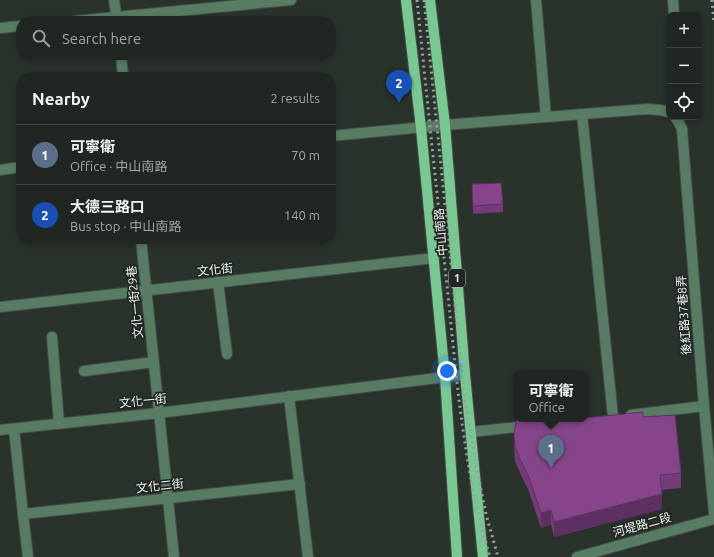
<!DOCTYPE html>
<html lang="en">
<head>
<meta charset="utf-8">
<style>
	:root { --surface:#202621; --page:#2d322e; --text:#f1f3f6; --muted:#a2a5a5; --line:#3d433f; --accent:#0b8043 }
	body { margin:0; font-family:Ubuntu,"Noto Sans TC",sans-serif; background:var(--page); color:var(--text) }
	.controls { position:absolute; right:12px; top:12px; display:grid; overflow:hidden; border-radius:8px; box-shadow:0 2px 6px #0003 }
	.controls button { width:36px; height:36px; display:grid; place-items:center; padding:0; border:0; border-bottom:1px solid var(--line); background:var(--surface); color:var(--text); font:20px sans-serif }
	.you { position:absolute; left:447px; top:371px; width:14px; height:14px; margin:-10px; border:3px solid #fff; border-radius:50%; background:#1a73e8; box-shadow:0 0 0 6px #1a73e833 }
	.badge { display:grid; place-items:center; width:26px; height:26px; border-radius:50%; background:var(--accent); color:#fff; font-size:13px; font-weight:700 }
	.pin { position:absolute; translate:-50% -33px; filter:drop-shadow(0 1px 2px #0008) }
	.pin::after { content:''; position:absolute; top:21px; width:14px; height:12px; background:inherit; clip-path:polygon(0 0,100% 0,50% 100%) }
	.popup { position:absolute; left:514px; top:370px; width:74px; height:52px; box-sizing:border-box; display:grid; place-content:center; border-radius:8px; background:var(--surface); filter:drop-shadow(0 1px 3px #0005); font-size:13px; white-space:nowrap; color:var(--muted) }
	.popup b { font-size:15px; color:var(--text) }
	.popup::after { content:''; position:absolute; left:50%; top:100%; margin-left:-8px; border:8px solid transparent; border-top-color:var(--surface) }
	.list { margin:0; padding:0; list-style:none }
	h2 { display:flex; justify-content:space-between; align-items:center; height:52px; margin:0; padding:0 16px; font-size:17px }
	h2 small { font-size:13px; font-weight:400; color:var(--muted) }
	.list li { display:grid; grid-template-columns:26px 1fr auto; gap:12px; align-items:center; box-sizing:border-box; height:60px; padding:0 16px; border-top:1px solid var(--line) }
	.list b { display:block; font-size:15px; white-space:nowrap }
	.list p { margin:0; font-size:13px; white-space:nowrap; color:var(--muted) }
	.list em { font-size:13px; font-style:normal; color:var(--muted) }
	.icon { flex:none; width:22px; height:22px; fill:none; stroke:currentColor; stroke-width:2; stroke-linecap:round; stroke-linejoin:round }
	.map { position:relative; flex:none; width:714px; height:557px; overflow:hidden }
	.search { position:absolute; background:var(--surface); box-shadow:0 2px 6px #0003; left:16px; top:16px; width:320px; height:44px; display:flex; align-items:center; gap:10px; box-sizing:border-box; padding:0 14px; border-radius:16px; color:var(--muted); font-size:15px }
	.panel { position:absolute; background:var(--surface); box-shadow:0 2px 6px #0003; left:16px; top:72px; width:320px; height:172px; border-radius:16px }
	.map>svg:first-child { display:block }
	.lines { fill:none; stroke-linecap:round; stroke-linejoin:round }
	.minor-casing { stroke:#464d48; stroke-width:12 }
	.major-casing { stroke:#464d48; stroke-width:12 }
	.minor { stroke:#577c63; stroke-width:10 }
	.major { stroke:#79c894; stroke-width:10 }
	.rail { stroke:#9ca29e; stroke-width:3; stroke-dasharray:2 4; stroke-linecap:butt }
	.wall { fill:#733b77 }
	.shaded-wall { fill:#5e3061 }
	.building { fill:#86458a; stroke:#5e3061 }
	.labels { text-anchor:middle; stroke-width:3.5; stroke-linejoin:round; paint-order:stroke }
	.shield { fill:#212823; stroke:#b2b7b3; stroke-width:1 }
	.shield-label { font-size:11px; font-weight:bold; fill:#f0f4f1 }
	.street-label { font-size:12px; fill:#f0f4f1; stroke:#212823 }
</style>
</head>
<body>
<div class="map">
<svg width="714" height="557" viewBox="0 0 714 557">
	<rect width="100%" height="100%" fill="#2a322c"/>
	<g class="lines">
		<g class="minor-casing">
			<g id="minor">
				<path d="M114 0 117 21"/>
				<path d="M536 0 546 117"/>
				<path d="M673 0 674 15"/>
				<path d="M75 21 291 0"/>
				<path d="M0 28 21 26"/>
				<path d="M121 55 123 77"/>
				<path d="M582 114 613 417"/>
				<path d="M675 117 678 121 682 129 704 406 714 513"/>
				<path d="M331 136 445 125 647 109 660 110 669 112"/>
				<path d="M0 170 21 167"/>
				<path d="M141 239 174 557"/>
				<path d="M218 282 227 354"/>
				<path d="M0 307 434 258"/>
				<path d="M52 337 59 423"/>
				<path d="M84 371 154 362"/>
				<path d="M289 396 308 557"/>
				<path d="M631 415 704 406"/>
				<path d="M14 429 23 514 28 557"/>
				<path d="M0 430 159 413 445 377 465 375"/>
				<path d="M471 432 527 426"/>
				<path d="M23 514 300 484"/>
				<path d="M577 557 714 519"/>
			</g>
		</g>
		<g class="major-casing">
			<g id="major">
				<path d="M406 0 421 128 445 377 457 557"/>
				<path d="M430 0 445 125 465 375 483 557"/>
			</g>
		</g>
		<use href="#minor" class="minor"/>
		<use href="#major" class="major"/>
		<g class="rail">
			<path d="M417 0C427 98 437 196 448 295 457 383 464 472 490 557"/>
			<path d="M424 0 465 401 480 485 486 514 498 557"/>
			<path d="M712 0 714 24"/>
		</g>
	</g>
	<g class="wall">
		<path d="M472 184 503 204V212L473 214Z"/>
		<path d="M643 417 681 473V488L661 490 662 509 554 537 551 524 541 528 528 489 520 473 515 461 514 448V433L550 422Z"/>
	</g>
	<g class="shaded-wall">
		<path d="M662 494V509L554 537V522Z"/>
		<path d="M551 510V524L541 528V513Z"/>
	</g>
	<g class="building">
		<path d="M501 183 503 204 473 206 472 184Z"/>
		<path d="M643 412V417L675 415 681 473 660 475 662 494 554 522 551 510 541 513 528 475 520 459 515 446 514 433 516 423 517 419H550V422L577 419H585V418Z"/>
	</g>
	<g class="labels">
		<rect class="shield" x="449" y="269" width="16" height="18" rx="3"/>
		<g class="shield-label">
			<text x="457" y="282">1</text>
		</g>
		<g class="street-label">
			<text transform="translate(441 232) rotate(-95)" y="4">中山南路</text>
			<text transform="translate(215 270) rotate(-6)" y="4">文化街</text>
			<text transform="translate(135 302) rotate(-96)" y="4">文化一街29巷</text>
			<text transform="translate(684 315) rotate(-94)" y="4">後紅路37巷8弄</text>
			<text transform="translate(143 401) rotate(-6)" y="4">文化一街</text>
			<text transform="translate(160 486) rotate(-6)" y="4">文化二街</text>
			<text transform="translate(642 525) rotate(-16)" y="4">河堤路二段</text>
		</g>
	</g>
</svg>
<div class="controls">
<button>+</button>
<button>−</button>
<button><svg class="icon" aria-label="locate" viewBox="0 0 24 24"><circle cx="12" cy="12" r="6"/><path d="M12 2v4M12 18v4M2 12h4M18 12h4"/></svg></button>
</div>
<div class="you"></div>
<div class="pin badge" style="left:551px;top:468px;background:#5c6f8a">1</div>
<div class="popup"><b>可寧衛</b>Office</div>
<div class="pin badge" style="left:399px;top:103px;background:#1a4fb4">2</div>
<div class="search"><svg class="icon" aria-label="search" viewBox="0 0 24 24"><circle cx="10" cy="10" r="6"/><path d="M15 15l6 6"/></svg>Search here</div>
<section class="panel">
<h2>Nearby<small>2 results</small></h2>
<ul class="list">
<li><span class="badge" style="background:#5c6f8a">1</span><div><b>可寧衛</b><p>Office · 中山南路</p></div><em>70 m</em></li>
<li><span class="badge" style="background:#1a4fb4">2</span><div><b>大德三路口</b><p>Bus stop · 中山南路</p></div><em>140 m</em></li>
</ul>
</section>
</div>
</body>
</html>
